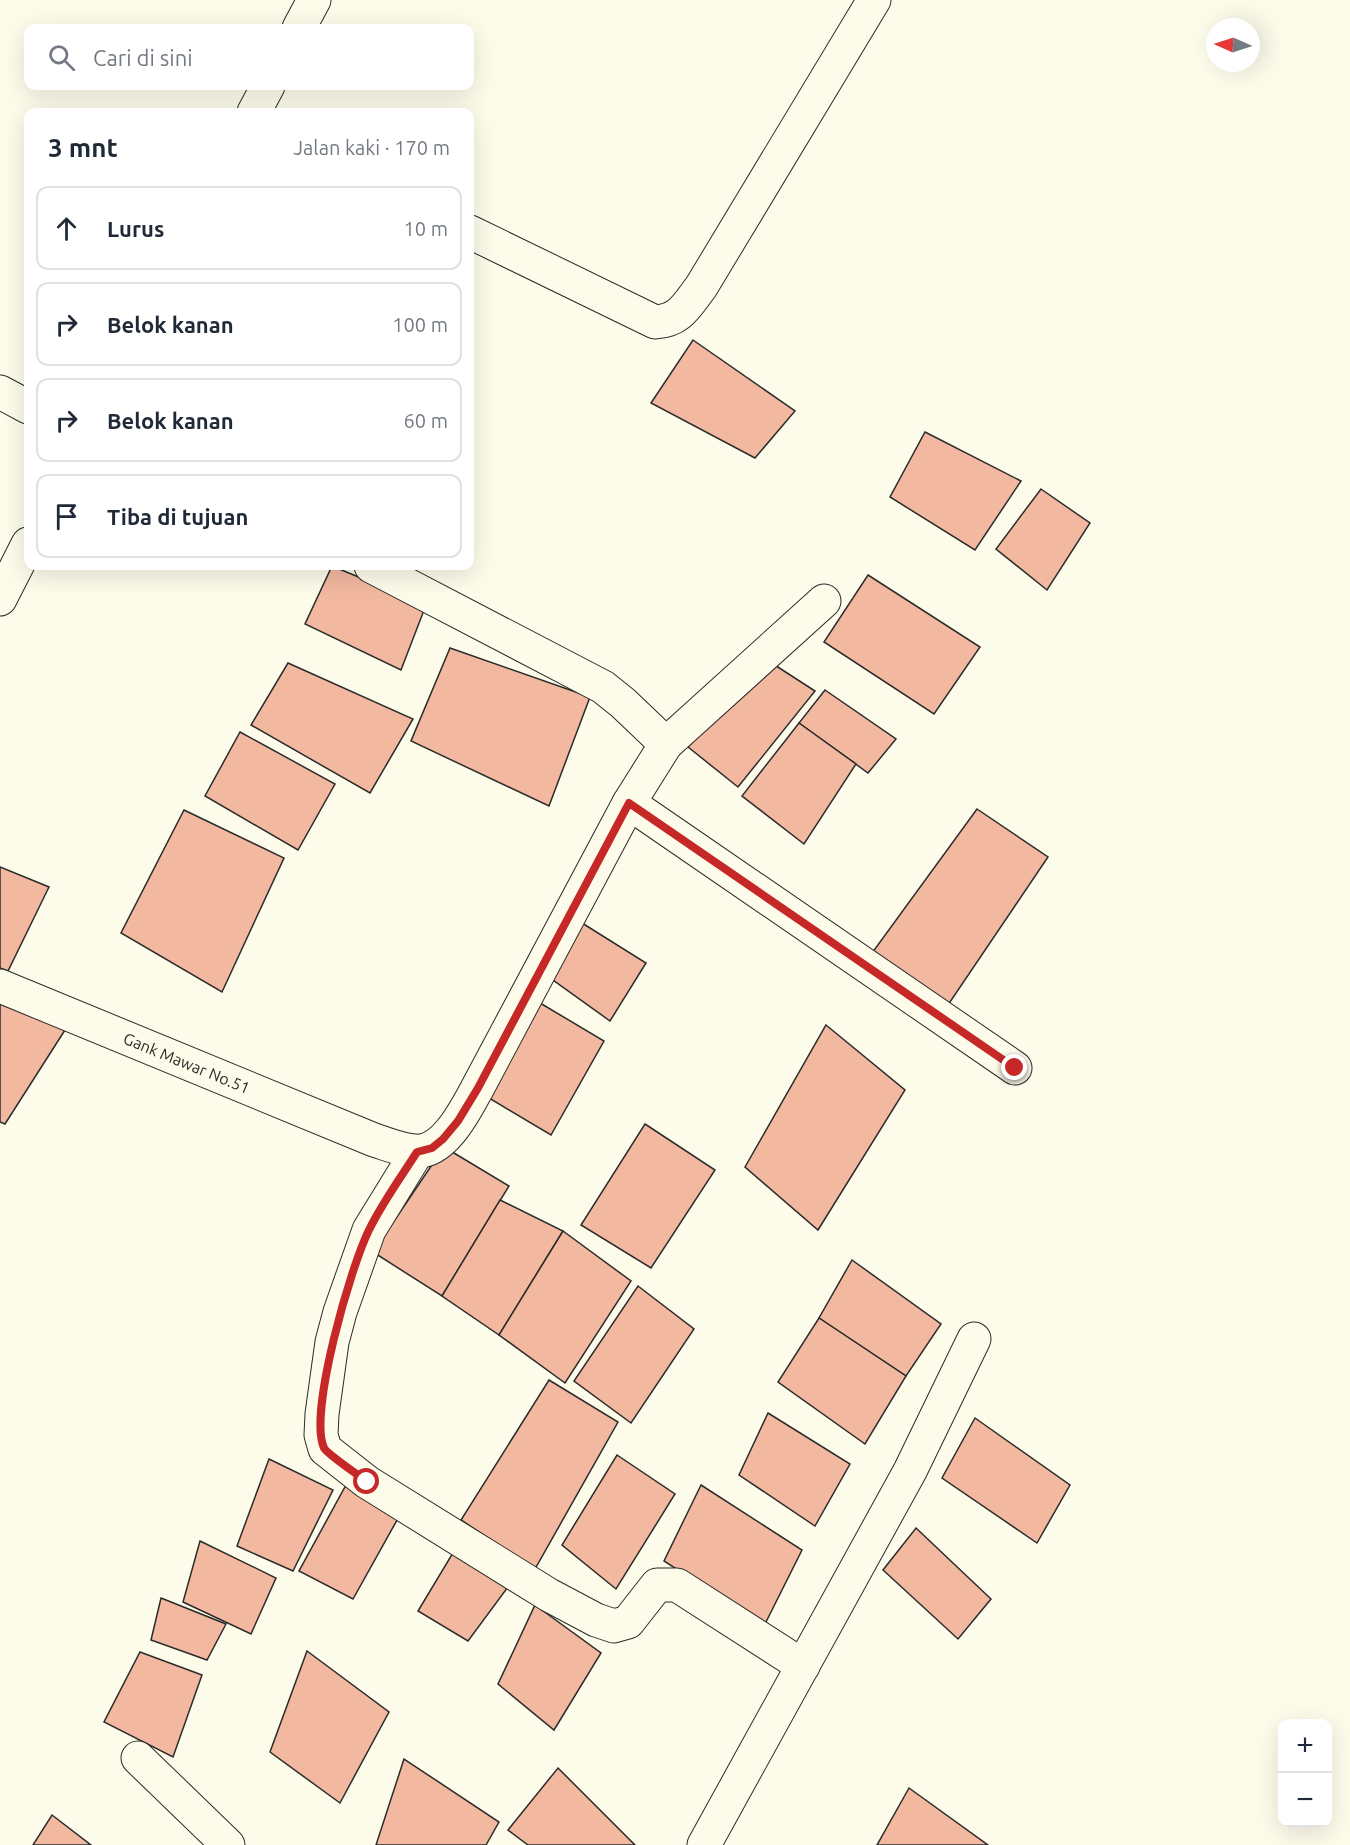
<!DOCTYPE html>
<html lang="id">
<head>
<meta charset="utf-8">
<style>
	:root { --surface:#fff; --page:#f6f6f7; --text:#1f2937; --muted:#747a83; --line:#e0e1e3 }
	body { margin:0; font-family:Ubuntu,sans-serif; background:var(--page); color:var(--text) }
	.controls { position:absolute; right:18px; bottom:18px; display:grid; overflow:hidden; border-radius:12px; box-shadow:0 6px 24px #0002 }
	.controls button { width:54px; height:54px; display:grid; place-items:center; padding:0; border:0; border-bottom:2px solid var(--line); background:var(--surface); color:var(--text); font:30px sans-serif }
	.compass { position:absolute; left:1206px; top:18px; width:54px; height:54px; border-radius:50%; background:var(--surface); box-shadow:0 6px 24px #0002; rotate:273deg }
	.stop { position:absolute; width:18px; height:18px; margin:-14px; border:4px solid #c62828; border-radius:50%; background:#fff }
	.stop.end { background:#c62828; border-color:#fff; box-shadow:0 2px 6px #0008 }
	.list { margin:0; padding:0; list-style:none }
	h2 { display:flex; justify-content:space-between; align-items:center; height:78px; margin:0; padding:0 24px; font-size:26px }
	h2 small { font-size:20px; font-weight:400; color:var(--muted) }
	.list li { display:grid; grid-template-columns:39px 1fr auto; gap:18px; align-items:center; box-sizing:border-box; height:84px; margin:0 12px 12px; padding:0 12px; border:2px solid var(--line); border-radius:12px }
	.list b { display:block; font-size:22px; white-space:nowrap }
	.list em { font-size:20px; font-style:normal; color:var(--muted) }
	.icon { flex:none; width:33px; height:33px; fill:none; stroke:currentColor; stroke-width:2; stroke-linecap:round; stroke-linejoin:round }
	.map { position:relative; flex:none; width:1350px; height:1845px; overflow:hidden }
	.search { position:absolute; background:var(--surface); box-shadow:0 6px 24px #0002; left:24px; top:24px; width:450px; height:66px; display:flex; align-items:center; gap:15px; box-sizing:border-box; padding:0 21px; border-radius:12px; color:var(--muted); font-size:22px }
	.panel { position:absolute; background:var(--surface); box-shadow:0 6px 24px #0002; left:24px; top:108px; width:450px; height:462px; border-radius:12px }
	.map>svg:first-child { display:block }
	.building { fill:#f2b8a0; stroke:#2b2b2b; stroke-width:1.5 }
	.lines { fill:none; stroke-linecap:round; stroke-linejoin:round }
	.street-casing { stroke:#2b2b2b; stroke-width:35 }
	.highway-casing { stroke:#2b2b2b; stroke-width:35 }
	.street { stroke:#fdfbea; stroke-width:33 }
	.highway { stroke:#fdfbea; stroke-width:33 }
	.route { stroke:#c62828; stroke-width:8 }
	.labels { text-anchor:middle; stroke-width:4.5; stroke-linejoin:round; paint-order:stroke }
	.street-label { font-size:16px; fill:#2b2b2b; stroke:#fdfbea }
</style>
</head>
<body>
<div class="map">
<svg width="1350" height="1845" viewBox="0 0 1350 1845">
	<rect width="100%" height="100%" fill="#fdfbea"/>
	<g class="building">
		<path d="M693 340 795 411 755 458 651 403Z"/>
		<path d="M925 432 1021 481 975 550 890 497Z"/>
		<path d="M1041 489 1090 523 1047 590 996 549Z"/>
		<path d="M332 566 426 605 401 670 305 624Z"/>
		<path d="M868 575 980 647 934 714 824 642Z"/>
		<path d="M450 648 590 697 549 806 411 741Z"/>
		<path d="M767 660 815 691 738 787 688 747Z"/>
		<path d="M288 663 413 719 370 793 251 725Z"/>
		<path d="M825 690 896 739 868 773 799 723Z"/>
		<path d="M799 723 856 764 804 844 742 796Z"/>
		<path d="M240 732 335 784 298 850 205 796Z"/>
		<path d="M977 809 1048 857 948 1005 872 953Z"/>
		<path d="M184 810 284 858 222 992 121 933Z"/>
		<path d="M0 867 49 887 8 971 0 968Z"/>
		<path d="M582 923 646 963 610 1021 546 975Z"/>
		<path d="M535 1000 604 1041 551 1135 484 1095Z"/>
		<path d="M0 1001 65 1030 5 1124 0 1122Z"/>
		<path d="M826 1025 905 1090 818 1230 745 1167Z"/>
		<path d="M645 1124 715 1170 651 1268 581 1225Z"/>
		<path d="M444 1147 509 1186 442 1296 373 1252Z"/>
		<path d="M500 1200 563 1231 499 1335 442 1296Z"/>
		<path d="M563 1231 631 1281 565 1383 499 1335Z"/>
		<path d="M852 1260 941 1324 906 1376 819 1318Z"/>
		<path d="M638 1286 694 1329 631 1423 574 1381Z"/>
		<path d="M819 1318 906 1376 865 1444 778 1382Z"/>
		<path d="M549 1380 618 1422 535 1569 461 1520Z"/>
		<path d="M768 1413 850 1464 815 1526 739 1475Z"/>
		<path d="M975 1418 1070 1485 1037 1543 942 1478Z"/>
		<path d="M617 1455 675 1494 616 1589 562 1545Z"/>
		<path d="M269 1459 333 1490 293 1571 237 1546Z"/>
		<path d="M346 1485 401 1513 353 1599 299 1571Z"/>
		<path d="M701 1485 802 1550 764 1626 664 1561Z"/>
		<path d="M916 1528 991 1599 958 1639 883 1570Z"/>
		<path d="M200 1541 276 1578 251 1634 183 1602Z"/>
		<path d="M457 1546 508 1587 468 1641 418 1611Z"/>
		<path d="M161 1598 226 1624 207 1660 151 1640Z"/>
		<path d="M535 1605 601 1653 554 1730 498 1684Z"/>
		<path d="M307 1651 389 1712 340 1803 270 1752Z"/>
		<path d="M140 1652 202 1675 173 1757 104 1722Z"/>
		<path d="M404 1759 499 1822 486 1845H376Z"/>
		<path d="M558 1768 635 1845H528L508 1830Z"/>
		<path d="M909 1788 988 1845H877Z"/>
		<path d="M52 1815 91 1845H33Z"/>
	</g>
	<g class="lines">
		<g class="street-casing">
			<g id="street">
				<path d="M470 232 655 322C680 321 687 305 701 287L874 0"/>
				<path d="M0 392 28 407"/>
				<path d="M666 744 824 601"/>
				<path d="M629 803 1015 1068"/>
				<path id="s1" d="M0 986 374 1140C387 1144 401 1150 415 1151 444 1154 466 1109 478 1087L629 803 666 744 623 703 603 687 371 566"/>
				<path d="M417 1152 369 1230 340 1312 332 1342 322 1414 321 1435 325 1449 367 1482 549 1595 596 1620 614 1626 628 1622 657 1585H677L803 1666"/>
				<path d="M138 1758 228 1845"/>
				<path d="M704 1845 910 1471 974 1339"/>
			</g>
		</g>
		<g class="highway-casing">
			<g id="highway">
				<path d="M299 28 314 0"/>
				<path d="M254 112 268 86"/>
				<path d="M0 599 28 544"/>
			</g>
		</g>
		<use href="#street" class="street"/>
		<use href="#highway" class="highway"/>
	</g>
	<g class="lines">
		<path class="route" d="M367 1482C359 1475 328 1455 324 1448 308 1413 351 1266 369 1230 382 1203 401 1177 417 1152L432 1148 443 1139 458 1121 478 1088 629 803 1015 1068"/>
	</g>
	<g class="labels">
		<g class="street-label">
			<text dy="6" stroke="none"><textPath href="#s1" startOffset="202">Gank Mawar No.51</textPath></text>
		</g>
	</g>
</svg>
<div class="controls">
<button>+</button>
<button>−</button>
</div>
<svg class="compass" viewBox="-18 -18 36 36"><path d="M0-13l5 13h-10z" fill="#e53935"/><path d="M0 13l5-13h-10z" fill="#747a83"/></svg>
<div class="stop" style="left:367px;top:1482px"></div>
<div class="stop end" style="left:1015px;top:1068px"></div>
<div class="search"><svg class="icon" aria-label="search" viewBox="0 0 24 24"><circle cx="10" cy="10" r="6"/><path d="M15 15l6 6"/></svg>Cari di sini</div>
<section class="panel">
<h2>3 mnt<small>Jalan kaki · 170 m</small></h2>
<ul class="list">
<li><svg class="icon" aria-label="ahead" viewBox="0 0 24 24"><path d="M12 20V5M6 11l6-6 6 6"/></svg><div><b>Lurus</b></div><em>10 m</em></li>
<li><svg class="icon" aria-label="right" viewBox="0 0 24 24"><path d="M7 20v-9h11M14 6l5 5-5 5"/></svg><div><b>Belok kanan</b></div><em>100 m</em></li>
<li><svg class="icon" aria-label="right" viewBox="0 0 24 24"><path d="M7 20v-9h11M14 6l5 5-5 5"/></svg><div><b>Belok kanan</b></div><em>60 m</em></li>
<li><svg class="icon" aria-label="arrive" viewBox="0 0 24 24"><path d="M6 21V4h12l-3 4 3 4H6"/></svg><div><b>Tiba di tujuan</b></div></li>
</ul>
</section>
</div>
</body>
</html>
